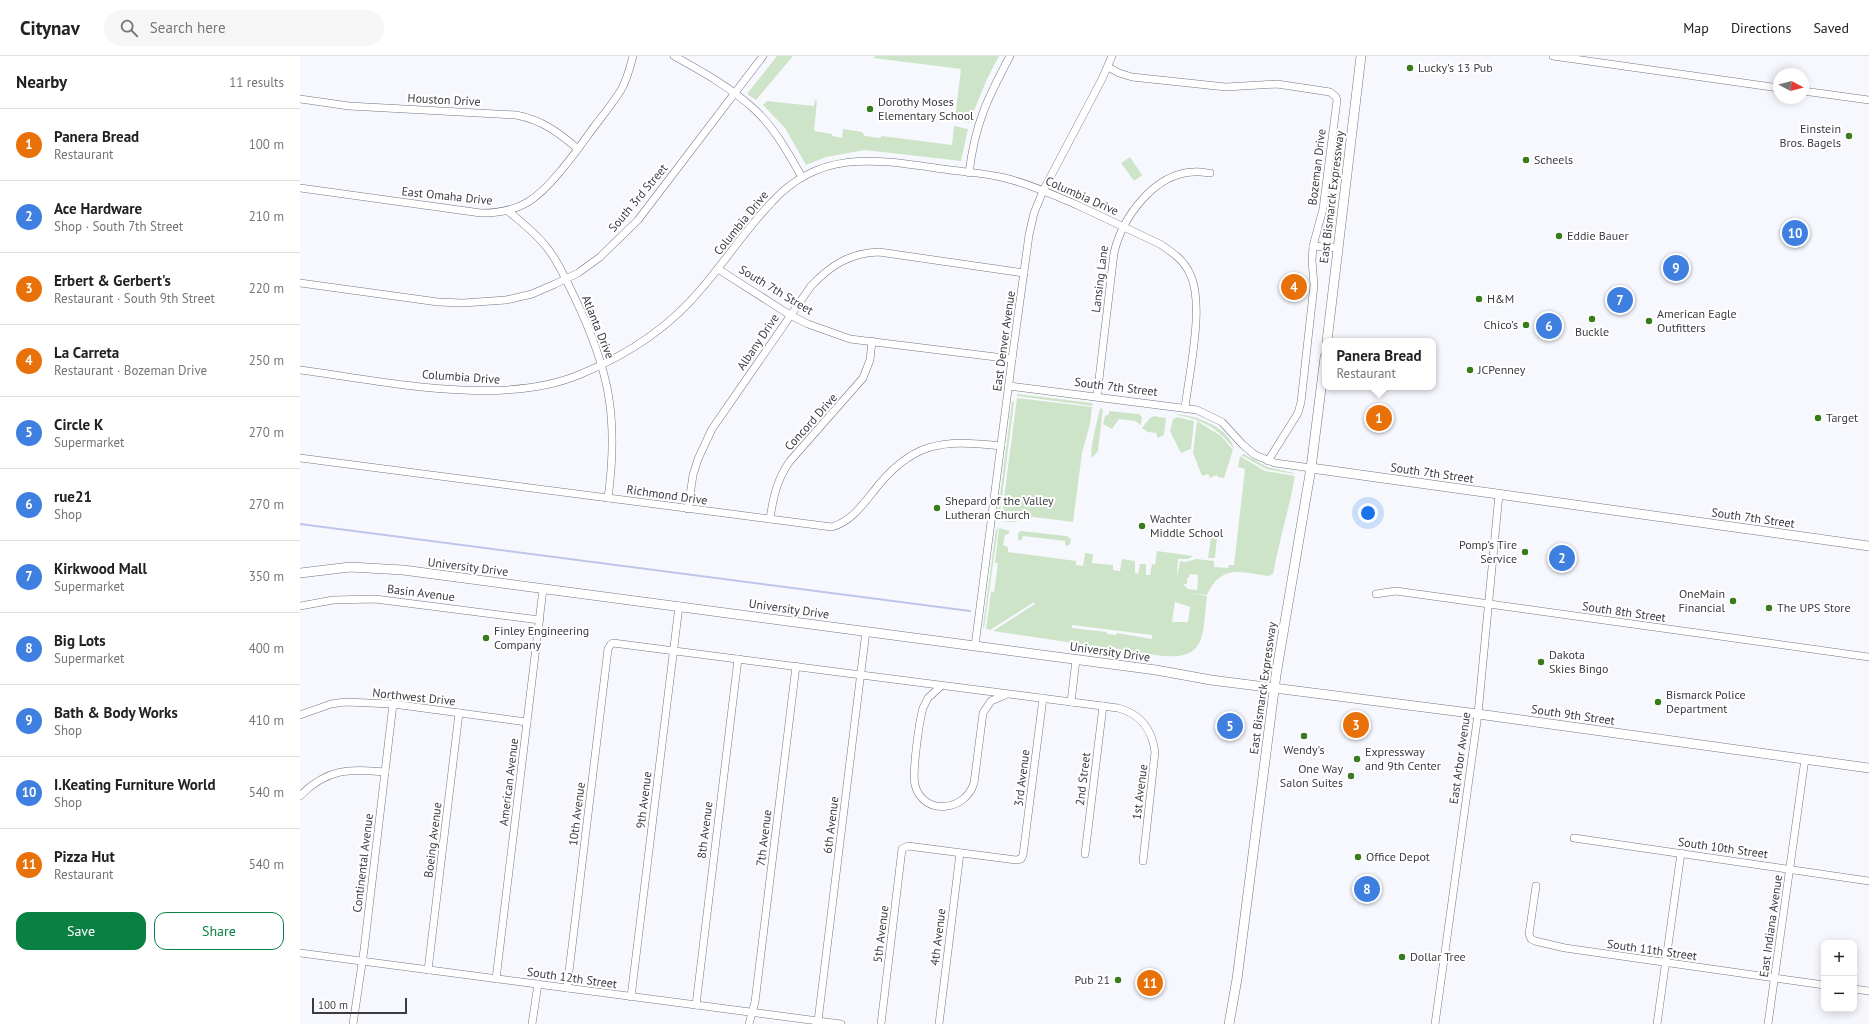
<!DOCTYPE html>
<html lang="en">
<head>
<meta charset="utf-8">
<style>
	:root { --surface:#fff; --page:#f6f6f6; --text:#222; --muted:#767676; --line:#e0e0e0; --accent:#0b8043 }
	body { margin:0; font-family:"PT Sans",sans-serif; background:var(--page); color:var(--text) }
	.controls { position:absolute; right:12px; bottom:12px; display:grid; overflow:hidden; border-radius:8px; box-shadow:0 2px 10px #0003 }
	.controls button { width:36px; height:36px; display:grid; place-items:center; padding:0; border:0; border-bottom:1px solid var(--line); background:var(--surface); color:var(--text); font:20px sans-serif }
	.compass { position:absolute; left:1473px; top:12px; width:36px; height:36px; border-radius:50%; background:var(--surface); box-shadow:0 2px 10px #0003; rotate:97deg }
	.scale { position:absolute; left:12px; bottom:10px; width:95px; box-sizing:border-box; padding-left:4px; border:2px solid #3b3c42; border-top:0; font-size:11px; line-height:14px; white-space:nowrap; color:#3b3c42; -webkit-text-stroke:3px #fff; paint-order:stroke }
	.you { position:absolute; left:1068px; top:457px; width:14px; height:14px; margin:-10px; border:3px solid #fff; border-radius:50%; background:#1a73e8; box-shadow:0 0 0 6px #1a73e833 }
	.badge { display:grid; place-items:center; width:26px; height:26px; border-radius:50%; background:var(--accent); color:#fff; font-size:13px; font-weight:700 }
	.pin { position:absolute; translate:-50% -50%; border:2px solid #fff; box-shadow:0 1px 4px #0006 }
	.popup { position:absolute; left:1022px; top:282px; width:114px; height:52px; box-sizing:border-box; display:grid; place-content:center; border-radius:8px; background:var(--surface); filter:drop-shadow(0 1px 3px #0005); font-size:13px; white-space:nowrap; color:var(--muted) }
	.popup b { font-size:15px; color:var(--text) }
	.popup::after { content:''; position:absolute; left:50%; top:100%; margin-left:-8px; border:8px solid transparent; border-top-color:var(--surface) }
	.list { margin:0; padding:0; list-style:none }
	h2 { display:flex; justify-content:space-between; align-items:center; height:52px; margin:0; padding:0 16px; font-size:17px }
	h2 small { font-size:13px; font-weight:400; color:var(--muted) }
	.list li { display:grid; grid-template-columns:26px 1fr auto; gap:12px; align-items:center; box-sizing:border-box; height:72px; padding:0 16px; border-top:1px solid var(--line) }
	.list b { display:block; font-size:15px; white-space:nowrap }
	.list p { margin:0; font-size:13px; white-space:nowrap; color:var(--muted) }
	.list em { font-size:13px; font-style:normal; color:var(--muted) }
	.actions { display:flex; gap:8px; padding:12px 16px }
	.actions a { flex:1; padding:9px 0; border:1px solid var(--accent); border-radius:12px; text-align:center; font-size:14px; color:var(--accent) }
	.actions .main { background:var(--accent); color:#fff }
	.icon { flex:none; width:22px; height:22px; fill:none; stroke:currentColor; stroke-width:2; stroke-linecap:round; stroke-linejoin:round }
	.map { position:relative; flex:none; width:1569px; height:968px; overflow:hidden }
	header { display:flex; align-items:center; gap:24px; box-sizing:border-box; height:56px; padding:0 20px; background:var(--surface); border-bottom:1px solid var(--line) }
	header strong { font-size:19px }
	nav { display:flex; gap:22px; margin-inline-start:auto; font-size:14px }
	.search { width:280px; height:36px; background:var(--page); display:flex; align-items:center; gap:10px; box-sizing:border-box; padding:0 14px; border-radius:22px; color:var(--muted); font-size:15px }
	main { display:flex }
	aside { flex:1; background:var(--surface) }
	.map>svg:first-child { display:block }
	.green { fill:#cee4c8; fill-rule:evenodd }
	.lines { fill:none; stroke-linecap:round; stroke-linejoin:round }
	.stream { stroke:#bfc5e8; stroke-width:2 }
	.minor-casing { stroke:#747683; stroke-width:8 }
	.major-casing { stroke:#747683; stroke-width:10 }
	.minor { stroke:#fff; stroke-width:7 }
	.major { stroke:#fff; stroke-width:9 }
	.poi-dot { fill:#387b1b; stroke:#fff; stroke-width:1.5 }
	.labels { text-anchor:middle; stroke-width:4; stroke-linejoin:round; paint-order:stroke }
	.poi-label { font-size:12px; fill:#3b3c42; stroke:#fff; text-anchor:start }
	.street-label { font-size:12px; fill:#3b3c42; stroke:#fff }
</style>
</head>
<body>
<header>
<strong>Citynav</strong>
<div class="search"><svg class="icon" aria-label="search" viewBox="0 0 24 24"><circle cx="10" cy="10" r="6"/><path d="M15 15l6 6"/></svg>Search here</div>
<nav><a>Map</a><a>Directions</a><a>Saved</a></nav>
</header>
<main>
<aside>
<h2>Nearby<small>11 results</small></h2>
<ul class="list">
<li><span class="badge" style="background:#e8710a">1</span><div><b>Panera Bread</b><p>Restaurant</p></div><em>100 m</em></li>
<li><span class="badge" style="background:#3f7fe0">2</span><div><b>Ace Hardware</b><p>Shop · South 7th Street</p></div><em>210 m</em></li>
<li><span class="badge" style="background:#e8710a">3</span><div><b>Erbert &amp; Gerbert's</b><p>Restaurant · South 9th Street</p></div><em>220 m</em></li>
<li><span class="badge" style="background:#e8710a">4</span><div><b>La Carreta</b><p>Restaurant · Bozeman Drive</p></div><em>250 m</em></li>
<li><span class="badge" style="background:#3f7fe0">5</span><div><b>Circle K</b><p>Supermarket</p></div><em>270 m</em></li>
<li><span class="badge" style="background:#3f7fe0">6</span><div><b>rue21</b><p>Shop</p></div><em>270 m</em></li>
<li><span class="badge" style="background:#3f7fe0">7</span><div><b>Kirkwood Mall</b><p>Supermarket</p></div><em>350 m</em></li>
<li><span class="badge" style="background:#3f7fe0">8</span><div><b>Big Lots</b><p>Supermarket</p></div><em>400 m</em></li>
<li><span class="badge" style="background:#3f7fe0">9</span><div><b>Bath &amp; Body Works</b><p>Shop</p></div><em>410 m</em></li>
<li><span class="badge" style="background:#3f7fe0">10</span><div><b>I.Keating Furniture World</b><p>Shop</p></div><em>540 m</em></li>
<li><span class="badge" style="background:#e8710a">11</span><div><b>Pizza Hut</b><p>Restaurant</p></div><em>540 m</em></li>
</ul>
<div class="actions"><a class="main">Save</a><a>Share</a></div>
</aside>
<div class="map">
<svg width="1569" height="968" viewBox="0 0 1569 968">
	<rect width="100%" height="100%" fill="#f7f8fe"/>
	<g class="green">
		<path d="M477 0H493L456 44 447 38Z"/>
		<path d="M575 0H699L687 23 669 67 655 63 661 13 574 2Z"/>
		<path d="M515 44 517 45 514 75 532 78V80L542 82 543 73 562 76 565 80 580 82 582 80 652 89 654 70 668 73 661 105 565 94 526 101 506 109 485 72 463 49 467 45 514 50Z"/>
		<path d="M830 101 842 119 834 125 821 107Z"/>
		<path d="M717 338 792 347 793 350 717 340Z"/>
		<path d="M717 342 792 351 790 368 782 397 773 466 702 457Z"/>
		<path d="M712 346H714L699 465 697 463Z"/>
		<path d="M800 352 803 353 798 395 793 401H792C789 394 798 362 800 352Z"/>
		<path d="M809 355 839 358 842 361 841 369 835 365 819 363 812 373 803 368 805 360 809 358Z"/>
		<path d="M877 358C897 360 929 371 934 393 919 373 902 363 877 359Z"/>
		<path d="M854 360 866 362 864 379 858 382 856 377 848 376 842 372 850 362Z"/>
		<path d="M877 361 894 365 891 393 881 397 870 375 873 363Z"/>
		<path d="M897 365 921 380 933 394 924 422 918 421 917 419 910 422 908 418 902 420 893 397Z"/>
		<path d="M944 398 967 411 994 417V418L966 413 941 399Z"/>
		<path d="M940 400 965 415 995 420C989 454 979 485 973 518L968 520C941 516 921 508 907 539L891 537 907 540C902 575 909 604 863 600L693 575 735 548 734 546 690 574 686 573 691 536H694L698 507H695L699 472 710 475 708 478 705 479 703 489 708 491V496L776 505V509L783 510 785 497 793 498 792 507 813 509V514L820 515 822 503 835 505V517L838 518 840 508H846V519H850L852 508 855 509 857 495 893 500 888 503H878L877 523 880 505 886 506 896 503 914 505V511L928 512 929 509H934L945 413 938 411ZM890 518 898 519 897 534 888 533 883 528H887V522H889ZM875 546 890 551 888 566H872ZM772 569 852 579V583L817 577 816 579 807 578V576L772 572Z"/>
		<path d="M701 459 718 461V464L715 466 700 465Z"/>
		<path d="M698 472 684 573 683 570 696 473Z"/>
		<path d="M721 475 767 480 771 483 770 488 767 490 765 489V485L723 480 722 483 720 485 718 483V477Z"/>
		<path d="M911 481 917 482 915 502H908Z"/>
	</g>
	<g class="lines">
		<path class="stream" d="M0 468 670 555"/>
		<g class="minor-casing">
			<g id="minor">
				<path d="M374 0C401 15 430 31 454 53 474 71 488 97 502 121"/>
				<path d="M1253 0 1479 32"/>
				<path d="M808 11 819 17 832 21 926 31 977 28 1030 36 1036 41 1037 44 1023 153 1013 190 1012 205 1014 229 1001 346 998 357 968 405"/>
				<path d="M1503 35 1569 44"/>
				<path d="M0 43 49 50 216 59C242 64 258 76 278 93"/>
				<path d="M669 117C675 68 687 43 710 0"/>
				<path d="M0 132 181 157C198 157 213 155 228 146 251 132 277 94 294 71 303 59 313 47 321 34 327 24 330 12 333 0"/>
				<path d="M208 155C220 165 233 175 244 188 257 203 265 222 274 240 309 313 319 361 308 442"/>
				<path d="M1013 190 1038 192"/>
				<path d="M418 213 490 259 508 268 550 283 712 303"/>
				<path d="M0 227 138 246 163 247 206 244 232 238 255 228 278 217 300 201 338 164 463 0"/>
				<path d="M0 314C84 325 202 352 281 318 327 299 370 271 402 232 426 204 446 173 472 146 521 92 579 104 643 113 663 116 685 117 705 122 730 128 754 139 777 149 805 162 832 175 860 188 872 196 884 204 890 218 905 248 889 317 885 352"/>
				<path d="M709 330 897 354 922 366 943 389 955 399 975 407 1011 412"/>
				<path d="M797 340 814 197C822 162 854 117 894 116 899 115 905 117 910 117"/>
				<path d="M0 402 532 471C551 465 561 451 573 436 611 386 641 383 701 390"/>
				<path d="M388 453 393 419 398 403 412 373 511 230C531 209 550 197 579 196L724 217"/>
				<path d="M470 463C473 442 477 423 490 405L563 322 570 304 572 285"/>
				<path d="M1076 538 1096 535 1569 601"/>
				<path d="M0 550 33 544 75 543 240 564"/>
				<path d="M675 590 712 303 729 179 734 157 743 135 802 23 812 0"/>
				<path d="M641 630 628 642 623 652C619 666 612 717 615 729 623 760 665 756 674 727L683 657 691 645 705 639"/>
				<path d="M771 646 776 604"/>
				<path d="M0 659 31 648 45 646 93 648 227 666"/>
				<path d="M0 740C26 713 50 712 85 716"/>
				<path d="M1274 782 1569 825"/>
				<path d="M785 798 803 650"/>
				<path d="M1236 830 1229 878 1231 883 1235 885 1265 892 1524 929"/>
				<path d="M0 897 541 968"/>
				<path d="M128 914 159 657"/>
				<path d="M196 923 243 533"/>
				<path d="M267 932 308 593 311 588 313 587 818 652C841 658 852 673 855 696L843 805"/>
				<path d="M1554 933 1569 935"/>
				<path d="M331 941 379 550"/>
				<path d="M396 949 438 603"/>
				<path d="M518 965 566 575"/>
				<path d="M53 968 64 894 93 648"/>
				<path d="M232 968 238 928"/>
				<path d="M449 968 455 946 496 610"/>
				<path d="M581 968 602 793 608 790 716 804 721 803 723 799 743 642"/>
				<path d="M639 968 660 797"/>
				<path d="M1135 968 1178 658 1199 438"/>
				<path d="M1357 968 1381 797"/>
				<path d="M1468 968 1505 703"/>
			</g>
		</g>
		<g class="major-casing">
			<g id="major">
				<path d="M1027 285 1061 0"/>
				<path d="M1011 412 1569 490"/>
				<path d="M0 517 50 511 103 514 675 590 856 614 911 624 1178 658 1569 712"/>
				<path d="M929 968 937 923 976 619 1011 412 1025 301"/>
			</g>
		</g>
		<use href="#minor" class="minor"/>
		<use href="#major" class="major"/>
	</g>
	<g class="poi-dot">
		<circle cx="1110" cy="12" r="4"/>
		<circle cx="570" cy="53" r="4"/>
		<circle cx="1549" cy="80" r="4"/>
		<circle cx="1226" cy="104" r="4"/>
		<circle cx="1259" cy="180" r="4"/>
		<circle cx="1179" cy="243" r="4"/>
		<circle cx="1292" cy="263" r="4"/>
		<circle cx="1349" cy="265" r="4"/>
		<circle cx="1226" cy="269" r="4"/>
		<circle cx="1170" cy="314" r="4"/>
		<circle cx="1518" cy="362" r="4"/>
		<circle cx="637" cy="452" r="4"/>
		<circle cx="842" cy="470" r="4"/>
		<circle cx="1225" cy="496" r="4"/>
		<circle cx="1433" cy="545" r="4"/>
		<circle cx="1469" cy="552" r="4"/>
		<circle cx="186" cy="582" r="4"/>
		<circle cx="1241" cy="606" r="4"/>
		<circle cx="1358" cy="646" r="4"/>
		<circle cx="1004" cy="680" r="4"/>
		<circle cx="1057" cy="703" r="4"/>
		<circle cx="1051" cy="720" r="4"/>
		<circle cx="1058" cy="801" r="4"/>
		<circle cx="1102" cy="901" r="4"/>
		<circle cx="818" cy="924" r="4"/>
	</g>
	<g class="labels">
		<g class="poi-label">
			<text x="1118" y="16">Lucky's 13 Pub</text>
			<text x="578" y="50">Dorothy Moses<tspan x="578" dy="14">Elementary School</tspan></text>
			<text x="1541" y="77" text-anchor="end">Einstein<tspan x="1541" dy="14">Bros. Bagels</tspan></text>
			<text x="1234" y="108">Scheels</text>
			<text x="1267" y="184">Eddie Bauer</text>
			<text x="1187" y="247">H&amp;M</text>
			<text x="1357" y="262">American Eagle<tspan x="1357" dy="14">Outfitters</tspan></text>
			<text x="1218" y="273" text-anchor="end">Chico's</text>
			<text x="1292" y="280" text-anchor="middle">Buckle</text>
			<text x="1178" y="318">JCPenney</text>
			<text x="1526" y="366">Target</text>
			<text x="645" y="449">Shepard of the Valley<tspan x="645" dy="14">Lutheran Church</tspan></text>
			<text x="850" y="467">Wachter<tspan x="850" dy="14">Middle School</tspan></text>
			<text x="1217" y="493" text-anchor="end">Pomp's Tire<tspan x="1217" dy="14">Service</tspan></text>
			<text x="1425" y="542" text-anchor="end">OneMain<tspan x="1425" dy="14">Financial</tspan></text>
			<text x="1477" y="556">The UPS Store</text>
			<text x="194" y="579">Finley Engineering<tspan x="194" dy="14">Company</tspan></text>
			<text x="1249" y="603">Dakota<tspan x="1249" dy="14">Skies Bingo</tspan></text>
			<text x="1366" y="643">Bismarck Police<tspan x="1366" dy="14">Department</tspan></text>
			<text x="1004" y="698" text-anchor="middle">Wendy's</text>
			<text x="1065" y="700">Expressway<tspan x="1065" dy="14">and 9th Center</tspan></text>
			<text x="1043" y="717" text-anchor="end">One Way<tspan x="1043" dy="14">Salon Suites</tspan></text>
			<text x="1066" y="805">Office Depot</text>
			<text x="1110" y="905">Dollar Tree</text>
			<text x="810" y="928" text-anchor="end">Pub 21</text>
		</g>
		<g class="street-label">
			<text transform="translate(144 44) rotate(3)" y="4">Houston Drive</text>
			<text transform="translate(1017 111) rotate(-83)" y="4">Bozeman Drive</text>
			<text transform="translate(147 140) rotate(6)" y="4">East Omaha Drive</text>
			<text transform="translate(782 140) rotate(24)" y="4">Columbia Drive</text>
			<text transform="translate(1032 141) rotate(-83)" y="4">East Bismarck Expressway</text>
			<text transform="translate(338 142) rotate(-50)" y="4">South 3rd Street</text>
			<text transform="translate(441 167) rotate(-51)" y="4">Columbia Drive</text>
			<text transform="translate(800 223) rotate(-83)" y="4">Lansing Lane</text>
			<text transform="translate(476 234) rotate(31)" y="4">South 7th Street</text>
			<text transform="translate(298 271) rotate(68)" y="4">Atlanta Drive</text>
			<text transform="translate(704 285) rotate(-82)" y="4">East Denver Avenue</text>
			<text transform="translate(458 286) rotate(-56)" y="4">Albany Drive</text>
			<text transform="translate(161 321) rotate(4)" y="4">Columbia Drive</text>
			<text transform="translate(816 331) rotate(7)" y="4">South 7th Street</text>
			<text transform="translate(511 366) rotate(-48)" y="4">Concord Drive</text>
			<text transform="translate(1132 417) rotate(8)" y="4">South 7th Street</text>
			<text transform="translate(367 439) rotate(8)" y="4">Richmond Drive</text>
			<text transform="translate(1453 462) rotate(8)" y="4">South 7th Street</text>
			<text transform="translate(168 511) rotate(7)" y="4">University Drive</text>
			<text transform="translate(121 537) rotate(7)" y="4">Basin Avenue</text>
			<text transform="translate(489 553) rotate(8)" y="4">University Drive</text>
			<text transform="translate(1324 556) rotate(8)" y="4">South 8th Street</text>
			<text transform="translate(810 596) rotate(8)" y="4">University Drive</text>
			<text transform="translate(963 632) rotate(-82)" y="4">East Bismarck Expressway</text>
			<text transform="translate(114 641) rotate(6)" y="4">Northwest Drive</text>
			<text transform="translate(1273 659) rotate(8)" y="4">South 9th Street</text>
			<text transform="translate(1160 702) rotate(-82)" y="4">East Arbor Avenue</text>
			<text transform="translate(722 722) rotate(-83)" y="4">3rd Avenue</text>
			<text transform="translate(783 723) rotate(-83)" y="4">2nd Street</text>
			<text transform="translate(209 726) rotate(-83)" y="4">American Avenue</text>
			<text transform="translate(840 736) rotate(-83)" y="4">1st Avenue</text>
			<text transform="translate(344 744) rotate(-83)" y="4">9th Avenue</text>
			<text transform="translate(277 758) rotate(-83)" y="4">10th Avenue</text>
			<text transform="translate(531 769) rotate(-83)" y="4">6th Avenue</text>
			<text transform="translate(405 774) rotate(-83)" y="4">8th Avenue</text>
			<text transform="translate(464 782) rotate(-83)" y="4">7th Avenue</text>
			<text transform="translate(133 784) rotate(-83)" y="4">Boeing Avenue</text>
			<text transform="translate(1423 792) rotate(8)" y="4">South 10th Street</text>
			<text transform="translate(63 807) rotate(-83)" y="4">Continental Avenue</text>
			<text transform="translate(1471 870) rotate(-82)" y="4">East Indiana Avenue</text>
			<text transform="translate(581 878) rotate(-83)" y="4">5th Avenue</text>
			<text transform="translate(638 881) rotate(-83)" y="4">4th Avenue</text>
			<text transform="translate(1352 894) rotate(8)" y="4">South 11th Street</text>
			<text transform="translate(272 922) rotate(8)" y="4">South 12th Street</text>
		</g>
	</g>
</svg>
<div class="controls">
<button>+</button>
<button>−</button>
</div>
<svg class="compass" viewBox="-18 -18 36 36"><path d="M0-13l5 13h-10z" fill="#e53935"/><path d="M0 13l5-13h-10z" fill="#767676"/></svg>
<div class="scale">100 m</div>
<div class="you"></div>
<div class="pin badge" style="left:1079px;top:362px;background:#e8710a">1</div>
<div class="popup"><b>Panera Bread</b>Restaurant</div>
<div class="pin badge" style="left:1262px;top:502px;background:#3f7fe0">2</div>
<div class="pin badge" style="left:1056px;top:669px;background:#e8710a">3</div>
<div class="pin badge" style="left:994px;top:231px;background:#e8710a">4</div>
<div class="pin badge" style="left:930px;top:670px;background:#3f7fe0">5</div>
<div class="pin badge" style="left:1249px;top:270px;background:#3f7fe0">6</div>
<div class="pin badge" style="left:1320px;top:244px;background:#3f7fe0">7</div>
<div class="pin badge" style="left:1067px;top:833px;background:#3f7fe0">8</div>
<div class="pin badge" style="left:1376px;top:212px;background:#3f7fe0">9</div>
<div class="pin badge" style="left:1495px;top:177px;background:#3f7fe0">10</div>
<div class="pin badge" style="left:850px;top:927px;background:#e8710a">11</div>
</div>
</main>
</body>
</html>
